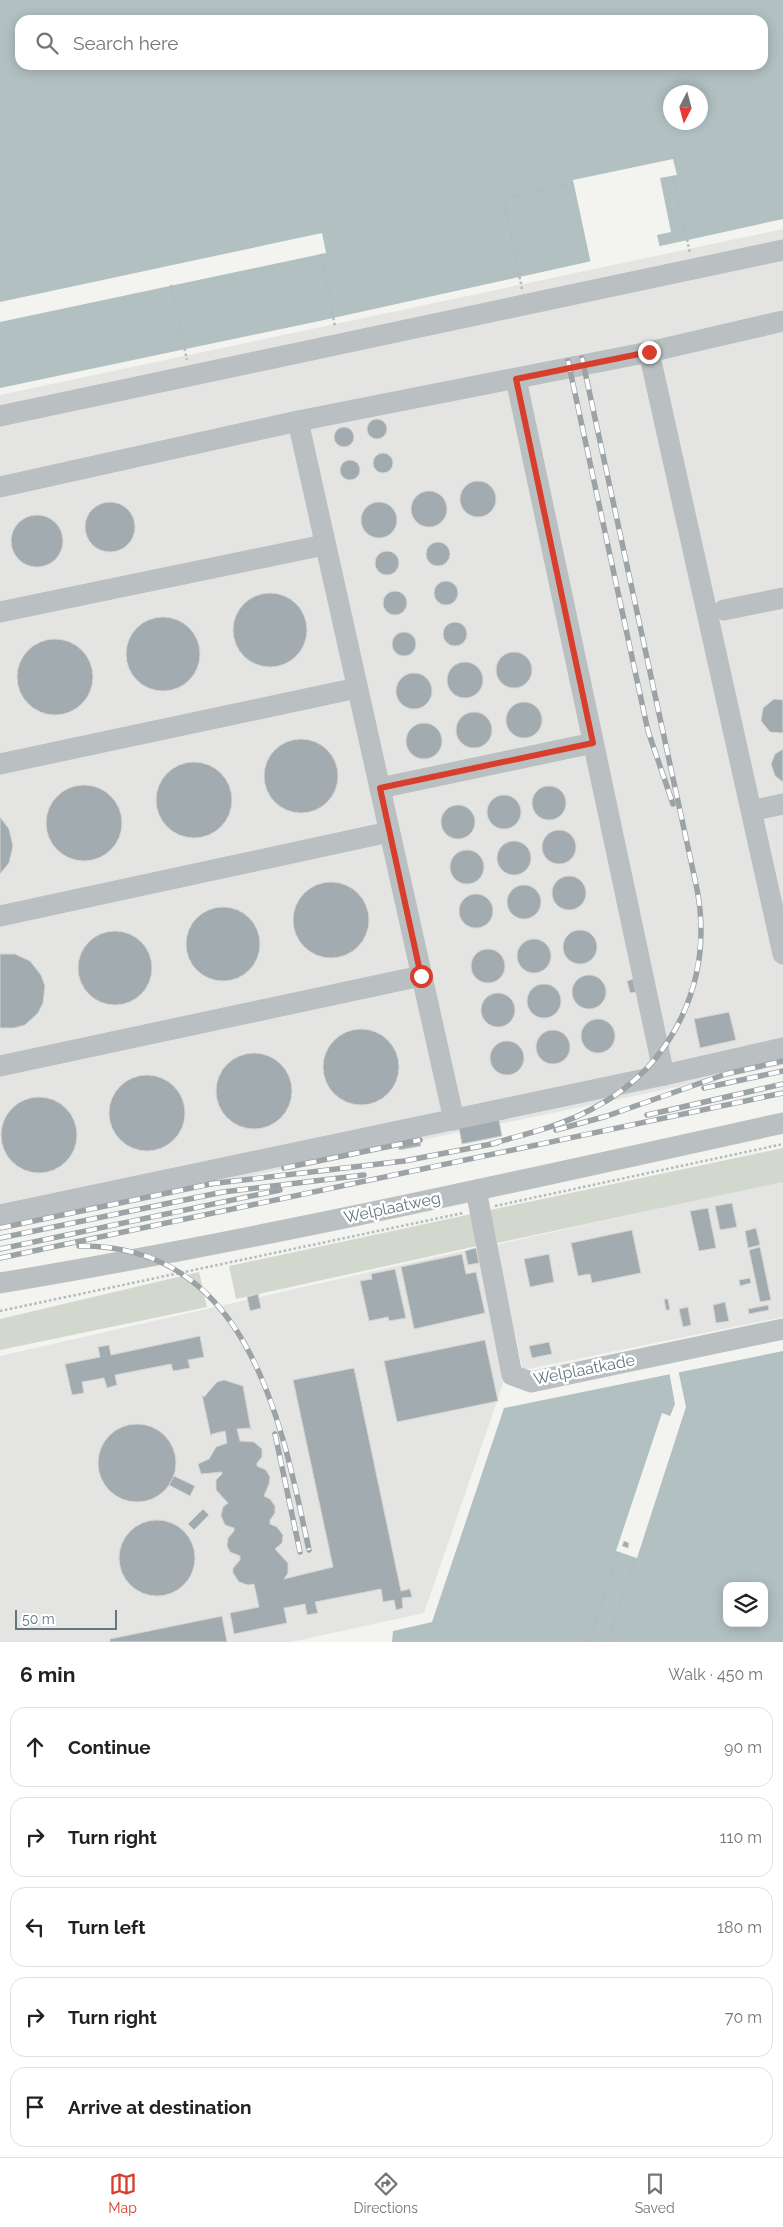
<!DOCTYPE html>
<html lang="en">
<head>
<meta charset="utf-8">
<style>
	:root { --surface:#fff; --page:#f2f2f2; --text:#202124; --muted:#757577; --line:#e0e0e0; --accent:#d73e2c }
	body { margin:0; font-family:Raleway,sans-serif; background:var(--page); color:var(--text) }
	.controls { position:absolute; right:15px; bottom:15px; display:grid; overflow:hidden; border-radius:10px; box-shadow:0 2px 12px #0003 }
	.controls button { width:45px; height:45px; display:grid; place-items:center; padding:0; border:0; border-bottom:1px solid var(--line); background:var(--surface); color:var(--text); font:25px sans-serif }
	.compass { position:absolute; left:663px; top:85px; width:45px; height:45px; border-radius:50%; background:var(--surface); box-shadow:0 2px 12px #0003; rotate:186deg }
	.scale { position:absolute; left:15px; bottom:12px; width:102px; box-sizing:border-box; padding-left:5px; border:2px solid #64767f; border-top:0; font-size:14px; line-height:18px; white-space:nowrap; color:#64767f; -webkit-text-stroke:4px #fff; paint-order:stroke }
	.stop { position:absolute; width:15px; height:15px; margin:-11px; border:4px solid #d73e2c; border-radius:50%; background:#fff }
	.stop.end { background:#d73e2c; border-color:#fff; box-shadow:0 1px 5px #0008 }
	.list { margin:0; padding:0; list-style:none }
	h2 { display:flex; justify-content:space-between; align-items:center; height:65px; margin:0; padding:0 20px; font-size:21px }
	h2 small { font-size:16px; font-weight:400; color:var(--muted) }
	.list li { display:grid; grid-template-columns:32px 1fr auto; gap:15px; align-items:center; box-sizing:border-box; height:80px; margin:0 10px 10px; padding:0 10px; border:1px solid var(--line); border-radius:15px }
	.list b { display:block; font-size:19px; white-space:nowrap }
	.list em { font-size:16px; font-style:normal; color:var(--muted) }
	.icon { flex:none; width:28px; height:28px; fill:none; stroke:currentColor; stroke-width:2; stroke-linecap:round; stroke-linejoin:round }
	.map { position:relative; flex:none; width:783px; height:1642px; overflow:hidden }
	.search { position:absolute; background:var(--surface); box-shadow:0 2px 12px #0003; left:15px; right:15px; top:15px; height:55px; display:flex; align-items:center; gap:12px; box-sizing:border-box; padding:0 18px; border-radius:15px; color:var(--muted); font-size:19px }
	.sheet { height:515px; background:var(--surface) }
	nav { display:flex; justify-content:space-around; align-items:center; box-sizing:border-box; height:70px; border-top:1px solid var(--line); background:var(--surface); font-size:14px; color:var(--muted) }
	nav a { display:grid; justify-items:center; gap:2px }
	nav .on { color:var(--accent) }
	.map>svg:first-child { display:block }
	.built { fill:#e4e5e3 }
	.green { fill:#d3d8cf }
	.water { fill:#b2c0c2; fill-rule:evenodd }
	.pier { fill:#f3f3ef }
	.building { fill:#a2abaf; stroke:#d5d4d2 }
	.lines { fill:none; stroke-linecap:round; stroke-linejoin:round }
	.path { stroke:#b6b9bb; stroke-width:2.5; stroke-dasharray:2.5 2.5; stroke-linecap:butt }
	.minor { stroke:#babfc1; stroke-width:21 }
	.rail-casing { stroke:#9ca3a7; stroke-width:5.5 }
	.rail { stroke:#fff; stroke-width:4; stroke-dasharray:11; stroke-linecap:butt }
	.route { stroke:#d73e2c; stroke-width:6 }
	.labels { text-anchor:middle; stroke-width:5; stroke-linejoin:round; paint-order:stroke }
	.street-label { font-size:16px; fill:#64767f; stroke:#fff }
</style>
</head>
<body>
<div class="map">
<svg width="783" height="1642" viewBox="0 0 783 1642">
	<rect width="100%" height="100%" fill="#f3f3ef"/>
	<g class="built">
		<path d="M783 229V1065L0 1228V395Z"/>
		<path d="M783 1181V1317L523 1370 495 1245Z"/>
		<path d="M480 1247 503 1384 424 1613 291 1642H0V1356Z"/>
	</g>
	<g class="green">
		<path d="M783 1148V1182L497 1243 490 1210Z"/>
		<path d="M471 1214 477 1246 236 1299 229 1266Z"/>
		<path d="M199 1272 207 1307 0 1350V1319Z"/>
	</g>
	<g class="water">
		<path d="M0 0H783V219L324 320 0 388ZM20 20H763V65H20ZM670 92H700V122H670Z"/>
		<path d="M783 1351V1642H392L393 1631 432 1622 504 1408ZM727 1586H764V1623H727Z"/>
	</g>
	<g class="pier">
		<path d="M673 159 677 175 660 178 671 232 657 235 660 248 591 264 573 180Z"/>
		<path d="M322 233 326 253 0 322V302Z"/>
		<path d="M678 1369 686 1407 637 1558 616 1551 662 1413 670 1416 675 1404 669 1371Z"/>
	</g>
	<g class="building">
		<circle cx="377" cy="429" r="10"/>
		<circle cx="344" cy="437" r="10"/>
		<circle cx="383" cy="463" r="10"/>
		<circle cx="350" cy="470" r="10"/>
		<circle cx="478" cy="499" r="18"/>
		<circle cx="429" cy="509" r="18"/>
		<circle cx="110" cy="527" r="25"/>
		<circle cx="379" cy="520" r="18"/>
		<circle cx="37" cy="541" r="26"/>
		<circle cx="438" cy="554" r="12"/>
		<circle cx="387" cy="563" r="12"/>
		<circle cx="446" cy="593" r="12"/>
		<circle cx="395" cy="603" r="12"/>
		<circle cx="270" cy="630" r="37"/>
		<circle cx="163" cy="654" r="37"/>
		<circle cx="455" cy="634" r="12"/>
		<circle cx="404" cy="644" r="12"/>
		<circle cx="55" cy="677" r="38"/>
		<circle cx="514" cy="670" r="18"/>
		<circle cx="465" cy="680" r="18"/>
		<circle cx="414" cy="691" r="18"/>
		<path d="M774 699 783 700V733L770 732 761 721 763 708Z"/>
		<circle cx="524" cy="720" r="18"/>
		<circle cx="474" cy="730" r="18"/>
		<circle cx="424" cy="741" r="18"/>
		<circle cx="301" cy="776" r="37"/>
		<path d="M783 749V782L775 776 771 764 775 754Z"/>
		<circle cx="194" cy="800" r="38"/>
		<circle cx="84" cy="823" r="38"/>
		<circle cx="549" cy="803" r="17"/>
		<circle cx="504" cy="812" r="17"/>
		<circle cx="458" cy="822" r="17"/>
		<path d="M0 817 9 829 13 846 9 863 0 874Z"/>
		<circle cx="559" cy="847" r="17"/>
		<circle cx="514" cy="858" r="17"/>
		<circle cx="467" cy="867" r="17"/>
		<circle cx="569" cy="893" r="17"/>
		<circle cx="331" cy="920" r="38"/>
		<circle cx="524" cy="902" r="17"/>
		<circle cx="476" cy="911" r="17"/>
		<circle cx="223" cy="944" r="37"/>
		<circle cx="580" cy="947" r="17"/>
		<circle cx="115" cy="968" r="37"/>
		<circle cx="534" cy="956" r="17"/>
		<circle cx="488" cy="966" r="17"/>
		<path d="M0 954H15L30 961 41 975 45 986 43 1003 38 1013 25 1025 14 1028H0Z"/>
		<circle cx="589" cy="992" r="17"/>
		<path d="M633 979 636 992 630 993 627 981Z"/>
		<circle cx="544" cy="1001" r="17"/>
		<circle cx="498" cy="1010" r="17"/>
		<path d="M729 1012 736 1040 700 1048 694 1019Z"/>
		<circle cx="598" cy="1036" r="17"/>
		<circle cx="361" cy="1067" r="38"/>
		<circle cx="553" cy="1047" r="17"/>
		<circle cx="507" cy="1058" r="17"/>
		<circle cx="254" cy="1091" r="38"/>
		<circle cx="147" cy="1113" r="38"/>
		<circle cx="39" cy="1135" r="38"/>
		<path d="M498 1115 502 1136 462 1144 458 1123Z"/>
		<path d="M418 1135 421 1146 399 1150 397 1139Z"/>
		<path d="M732 1203 737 1227 720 1230 715 1206Z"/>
		<path d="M708 1208 716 1248 699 1251 690 1211Z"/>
		<path d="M756 1228 760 1245 748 1248 745 1231Z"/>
		<path d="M632 1230 641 1273 592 1283 590 1274 578 1276 571 1243Z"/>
		<path d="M760 1247 771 1300 760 1302 749 1250Z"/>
		<path d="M476 1248 479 1263 468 1265 465 1251Z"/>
		<path d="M462 1254 466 1274 476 1272 485 1313 414 1329 401 1267Z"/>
		<path d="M549 1254 554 1282 530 1287 524 1259Z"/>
		<path d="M395 1269 406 1318 389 1321 388 1317 369 1321 360 1281 372 1279 371 1274Z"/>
		<path d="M750 1278 751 1283 740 1286 739 1280Z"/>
		<path d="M258 1294 261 1308 250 1311 247 1297Z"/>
		<path d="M664 1299H668L670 1310H666Z"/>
		<path d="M725 1302 729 1321 716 1323 713 1305Z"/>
		<path d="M768 1305 769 1310 749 1314 748 1309Z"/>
		<path d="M688 1307 691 1325 683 1327 679 1309Z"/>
		<path d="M200 1336 204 1357 188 1360 190 1368 173 1371 171 1364 115 1375 117 1385 107 1388 104 1378 82 1382 84 1393 72 1395 65 1364 100 1357 98 1347 109 1345 111 1355Z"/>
		<path d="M485 1340 498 1401 397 1422 384 1361Z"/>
		<path d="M549 1342 552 1354 532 1358 529 1346Z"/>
		<path d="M354 1368 401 1591 410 1589 412 1597 402 1598 403 1608 396 1610 394 1600 383 1602 381 1589 315 1602 318 1613 307 1615 305 1604 284 1608 287 1623 234 1634 230 1613 259 1607 254 1584 248 1585 239 1582 233 1573V1568L240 1560V1556L230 1552 227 1546 228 1538 234 1531V1528L225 1525 221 1516 223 1507 228 1503 216 1490V1480L222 1474V1472L201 1474 198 1464 209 1459 216 1447 227 1443 225 1431 212 1434 211 1437 202 1395 204 1397 217 1382 224 1380 243 1386 251 1430 250 1428 237 1429 240 1441 254 1442 262 1449V1457L257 1463V1466L266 1470 270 1477 269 1484 264 1496 270 1499 275 1506V1513L270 1520V1524L277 1527 283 1535 282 1543 275 1549 288 1563V1573L284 1579 333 1567 293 1380Z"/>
		<circle cx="137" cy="1463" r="39"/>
		<path d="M174 1476 195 1486 190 1496 169 1485Z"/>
		<path d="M203 1509 209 1515 194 1530 188 1524Z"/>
		<circle cx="157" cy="1558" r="38"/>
		<path d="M624 1541 629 1543 628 1548 622 1546Z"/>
		<path d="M222 1616 227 1642H110V1639Z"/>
	</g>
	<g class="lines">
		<g class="path">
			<path d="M673 176 690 253"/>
			<path d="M321 254 335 327"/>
			<path d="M171 285 187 360"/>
			<path d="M522 289 504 199 574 183"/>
			<path d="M495 1206 783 1144"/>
			<path d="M0 1311 463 1213"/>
			<path d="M589 1642 615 1559 620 1552"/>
			<path d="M608 1642 634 1565V1557"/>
		</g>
		<g class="minor">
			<path d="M649 352 783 954"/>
			<path d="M516 379 664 1075"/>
			<path d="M0 416 783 250"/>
			<path d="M298 421 454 1120"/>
			<path d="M0 487 298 421 649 352 783 321"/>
			<path d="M724 610 783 598"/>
			<path d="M0 612 324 545"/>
			<path d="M0 764 357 688"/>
			<path d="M380 788 593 743"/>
			<path d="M755 810 783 804"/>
			<path d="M0 916 389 832"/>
			<path d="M0 1066 421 976"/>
			<path d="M476 1190 512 1375 531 1382 783 1329"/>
			<path d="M0 1215 664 1075 783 1048"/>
			<path d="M0 1283C263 1239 523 1180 783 1123"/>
		</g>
		<g class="rail-casing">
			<g id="rail">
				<path d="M568 361 648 731 673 804"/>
				<path d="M704 1088 783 1071"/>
				<path d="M647 1115 783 1084"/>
				<path d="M556 1130 607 1116 726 1074 783 1061"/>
				<path d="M491 1144C525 1134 561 1126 592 1109 674 1067 714 979 697 889L582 358"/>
				<path d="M284 1168 420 1140"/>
				<path d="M209 1184 404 1161 497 1143"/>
				<path d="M0 1228 215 1183"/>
				<path d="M0 1238 223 1192 364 1175"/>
				<path d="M79 1246C249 1244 281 1420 309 1550"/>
				<path d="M0 1249 280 1190"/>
				<path d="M0 1258 783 1093"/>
				<path d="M275 1434 300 1552"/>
			</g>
		</g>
		<use href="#rail" class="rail"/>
	</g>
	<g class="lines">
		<path class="route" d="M421 976 380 788 593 743 516 379 649 352"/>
	</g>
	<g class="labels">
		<g class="street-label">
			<text transform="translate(392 1207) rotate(-12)" y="6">Welplaatweg</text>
			<text transform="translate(584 1369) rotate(-11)" y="6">Welplaatkade</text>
		</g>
	</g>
</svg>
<div class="controls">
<button><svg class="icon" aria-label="layers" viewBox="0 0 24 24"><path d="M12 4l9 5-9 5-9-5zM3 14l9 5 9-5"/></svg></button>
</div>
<svg class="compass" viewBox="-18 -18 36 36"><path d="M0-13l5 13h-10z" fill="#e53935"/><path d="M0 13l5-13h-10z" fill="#757577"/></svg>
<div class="scale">50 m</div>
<div class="stop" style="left:421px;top:976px"></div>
<div class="stop end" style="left:649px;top:352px"></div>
<div class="search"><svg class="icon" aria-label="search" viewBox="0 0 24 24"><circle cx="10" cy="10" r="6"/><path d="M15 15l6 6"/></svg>Search here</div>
</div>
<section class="sheet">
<h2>6 min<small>Walk · 450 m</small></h2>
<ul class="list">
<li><svg class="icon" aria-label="ahead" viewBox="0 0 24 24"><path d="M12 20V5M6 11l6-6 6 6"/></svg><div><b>Continue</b></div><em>90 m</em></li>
<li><svg class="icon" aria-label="right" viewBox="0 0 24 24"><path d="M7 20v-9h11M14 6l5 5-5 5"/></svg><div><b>Turn right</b></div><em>110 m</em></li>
<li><svg class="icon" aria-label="left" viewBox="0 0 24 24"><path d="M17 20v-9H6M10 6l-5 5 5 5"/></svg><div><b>Turn left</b></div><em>180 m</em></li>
<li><svg class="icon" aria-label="right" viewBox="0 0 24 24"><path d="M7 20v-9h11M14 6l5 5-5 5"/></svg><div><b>Turn right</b></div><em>70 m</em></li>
<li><svg class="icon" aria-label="arrive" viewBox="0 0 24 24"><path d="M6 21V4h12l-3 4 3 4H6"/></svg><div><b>Arrive at destination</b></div></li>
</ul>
</section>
<nav>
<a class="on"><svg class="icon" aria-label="map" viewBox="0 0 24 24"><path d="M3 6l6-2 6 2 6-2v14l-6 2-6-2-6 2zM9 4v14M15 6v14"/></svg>Map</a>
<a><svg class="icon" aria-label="directions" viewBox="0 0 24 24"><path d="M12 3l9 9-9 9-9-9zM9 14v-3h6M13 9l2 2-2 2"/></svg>Directions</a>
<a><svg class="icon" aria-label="saved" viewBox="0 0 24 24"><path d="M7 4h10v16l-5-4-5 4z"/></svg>Saved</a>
</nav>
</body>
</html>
